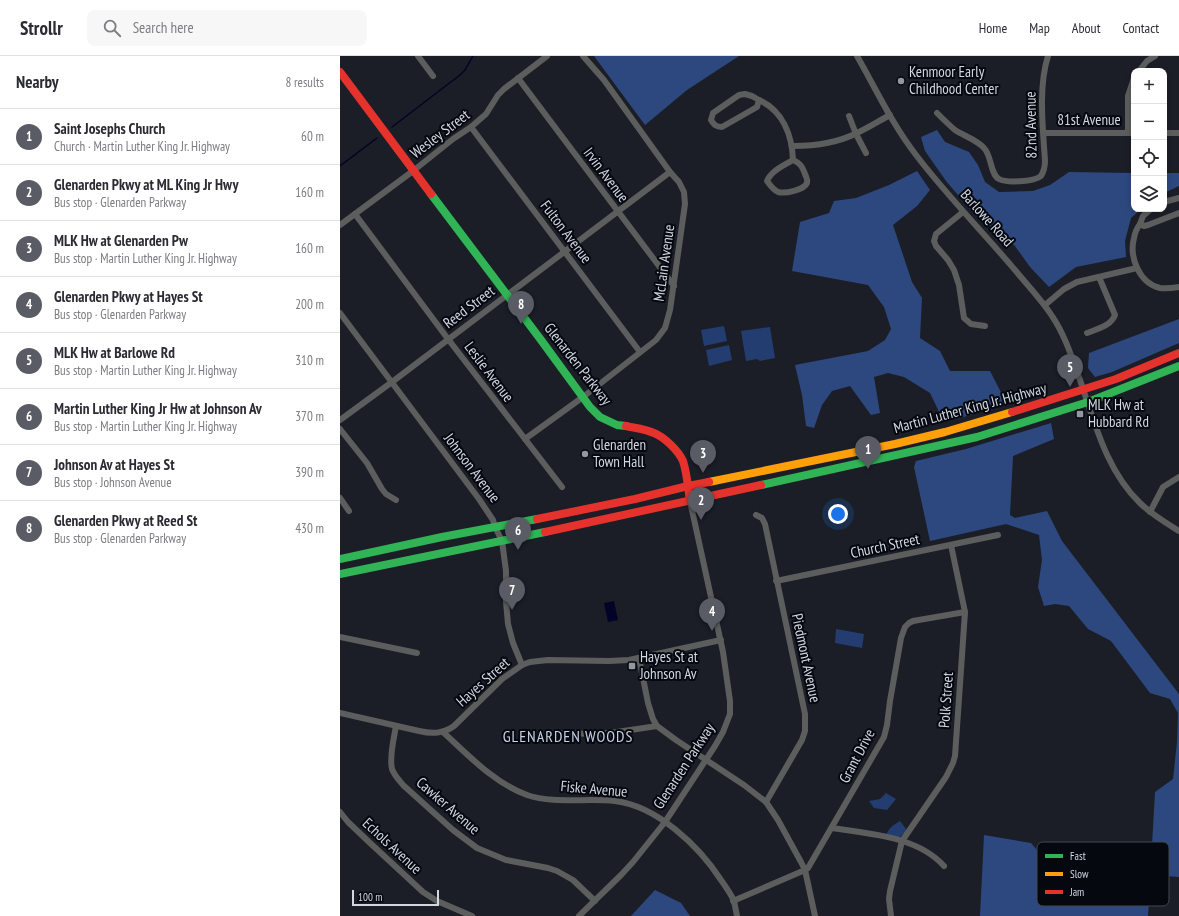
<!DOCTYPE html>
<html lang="en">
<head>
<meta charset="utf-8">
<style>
	:root { --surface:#fff; --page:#f7f7f7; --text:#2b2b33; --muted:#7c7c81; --line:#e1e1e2; --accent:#595c64 }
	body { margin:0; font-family:"PT Sans Narrow",sans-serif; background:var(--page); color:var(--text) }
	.controls { position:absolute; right:12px; top:12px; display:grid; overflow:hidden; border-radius:8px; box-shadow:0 2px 6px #0003 }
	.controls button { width:36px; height:36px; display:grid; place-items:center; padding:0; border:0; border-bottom:1px solid var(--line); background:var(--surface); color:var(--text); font:20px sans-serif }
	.scale { position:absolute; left:12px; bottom:10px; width:87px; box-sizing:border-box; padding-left:4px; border:2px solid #d2d8e2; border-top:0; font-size:11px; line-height:14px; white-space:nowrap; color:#d2d8e2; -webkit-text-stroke:3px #05080e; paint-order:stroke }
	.you { position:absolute; left:498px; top:458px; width:14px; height:14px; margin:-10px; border:3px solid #fff; border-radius:50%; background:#1a73e8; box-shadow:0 0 0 6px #1a73e833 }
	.badge { display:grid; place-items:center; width:26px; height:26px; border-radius:50%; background:var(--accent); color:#fff; font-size:13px; font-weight:700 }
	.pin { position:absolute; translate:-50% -33px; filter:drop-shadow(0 1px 2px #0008) }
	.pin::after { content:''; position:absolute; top:21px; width:14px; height:12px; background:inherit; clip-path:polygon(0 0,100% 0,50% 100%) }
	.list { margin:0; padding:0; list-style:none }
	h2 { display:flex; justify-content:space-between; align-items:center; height:52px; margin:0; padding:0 16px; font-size:17px }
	h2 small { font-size:13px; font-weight:400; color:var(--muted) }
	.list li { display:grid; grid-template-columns:26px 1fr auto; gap:12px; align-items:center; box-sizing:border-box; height:56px; padding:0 16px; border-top:1px solid var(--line) }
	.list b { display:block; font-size:15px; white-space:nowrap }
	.list p { margin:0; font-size:13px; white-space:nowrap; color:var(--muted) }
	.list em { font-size:13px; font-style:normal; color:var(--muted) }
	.icon { flex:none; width:22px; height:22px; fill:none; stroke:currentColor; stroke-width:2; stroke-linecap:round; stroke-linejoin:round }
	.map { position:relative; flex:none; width:839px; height:860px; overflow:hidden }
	header { display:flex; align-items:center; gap:24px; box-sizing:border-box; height:56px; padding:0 20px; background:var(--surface); border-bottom:1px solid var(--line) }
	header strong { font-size:19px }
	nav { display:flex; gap:22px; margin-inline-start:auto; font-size:14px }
	.search { width:280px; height:36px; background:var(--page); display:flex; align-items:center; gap:10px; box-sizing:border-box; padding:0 14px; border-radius:8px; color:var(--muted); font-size:15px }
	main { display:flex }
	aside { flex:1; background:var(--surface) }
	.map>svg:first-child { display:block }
	.green { fill:#233d71 }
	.forest { fill:#2d487e }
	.water { fill:#020326 }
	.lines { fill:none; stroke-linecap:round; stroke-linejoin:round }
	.stream { stroke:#020326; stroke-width:1.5 }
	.street { stroke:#5c5e5d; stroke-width:6 }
	.fast { stroke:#30b455; stroke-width:8 }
	.slow { stroke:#ff9f0a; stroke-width:8 }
	.jam { stroke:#e5322d; stroke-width:8 }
	.poi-dot { fill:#9297a0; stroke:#05080e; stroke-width:1.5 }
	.labels { text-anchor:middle; stroke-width:4; stroke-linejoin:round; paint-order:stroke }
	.poi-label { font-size:15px; fill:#d2d8e2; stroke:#05080e; text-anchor:start }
	.street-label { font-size:15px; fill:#d2d8e2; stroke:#05080e }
	.neighbourhood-label { font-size:16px; letter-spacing:1px; fill:#c8d2e6; stroke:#05080e }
	.key { fill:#05080e; stroke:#42464e; stroke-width:1 }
	.key-label { font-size:11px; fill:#d2d8e2 }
</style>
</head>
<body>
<header>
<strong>Strollr</strong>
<div class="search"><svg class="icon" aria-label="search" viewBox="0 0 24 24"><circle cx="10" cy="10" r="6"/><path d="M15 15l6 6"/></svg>Search here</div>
<nav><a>Home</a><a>Map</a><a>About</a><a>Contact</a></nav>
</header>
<main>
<aside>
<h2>Nearby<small>8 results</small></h2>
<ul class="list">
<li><span class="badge">1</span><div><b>Saint Josephs Church</b><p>Church · Martin Luther King Jr. Highway</p></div><em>60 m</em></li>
<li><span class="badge">2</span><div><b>Glenarden Pkwy at ML King Jr Hwy</b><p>Bus stop · Glenarden Parkway</p></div><em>160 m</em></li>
<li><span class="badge">3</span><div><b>MLK Hw at Glenarden Pw</b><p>Bus stop · Martin Luther King Jr. Highway</p></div><em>160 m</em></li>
<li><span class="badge">4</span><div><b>Glenarden Pkwy at Hayes St</b><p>Bus stop · Glenarden Parkway</p></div><em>200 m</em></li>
<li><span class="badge">5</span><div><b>MLK Hw at Barlowe Rd</b><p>Bus stop · Martin Luther King Jr. Highway</p></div><em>310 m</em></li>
<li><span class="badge">6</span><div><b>Martin Luther King Jr Hw at Johnson Av</b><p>Bus stop · Martin Luther King Jr. Highway</p></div><em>370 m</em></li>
<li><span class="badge">7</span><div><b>Johnson Av at Hayes St</b><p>Bus stop · Johnson Avenue</p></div><em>390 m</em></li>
<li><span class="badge">8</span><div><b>Glenarden Pkwy at Reed St</b><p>Bus stop · Glenarden Parkway</p></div><em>430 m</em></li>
</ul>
</aside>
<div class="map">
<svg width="839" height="860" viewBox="0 0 839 860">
	<rect width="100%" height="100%" fill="#1b1e26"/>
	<g class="green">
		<path d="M384 270 387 285 364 290 361 274Z"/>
		<path d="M430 271 435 302 420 305 417 303 406 305 401 275Z"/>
		<path d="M389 289 392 304 369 310 366 294Z"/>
		<path d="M496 573 524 578 522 592 495 587Z"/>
		<path d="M546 737 556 743 547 754 534 752 529 745 540 743Z"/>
		<path d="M560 765 566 773 565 776 558 783 546 779C549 772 553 769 560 765Z"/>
	</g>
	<g class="forest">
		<path d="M254 0H399L347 34 305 69Z"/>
		<path d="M597 74 605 86 629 96 638 109 645 126 659 136 693 135 710 129 729 116 794 117V153H801L791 162 785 185 786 201 736 211 709 231 690 211 675 190 664 181 635 159 606 125 585 95 581 81Z"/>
		<path d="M577 115 590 134 577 150 553 169 572 226 582 242 580 282 600 295 610 315H650L667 348 617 363 603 364 590 337 564 321 548 317 534 321 540 357 531 359 510 330 492 335 482 349 474 372 466 370 462 339 455 309 528 295 545 284 551 273 544 251 528 229 452 215 460 166 489 157 494 145 516 142 549 129Z"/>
		<path d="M824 117H839V130L824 137Z"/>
		<path d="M839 263V287L772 316 755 321 748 312 749 297Z"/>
		<path d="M711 367 714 383 673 400 670 459 675 462 707 455 722 485 839 638V821L811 819 808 860H640L644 779 691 787 714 814 768 819 799 806 812 789 815 736 833 723 837 686 838 657 830 643 810 637 771 585 748 573 729 550 715 548 704 550 698 531 702 504 699 479 666 468 590 485 574 411 576 405 626 393Z"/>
		<path d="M315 834 341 847 350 860H291Z"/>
	</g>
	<path class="water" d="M274 545 278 564 268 566 264 547Z"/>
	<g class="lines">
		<g class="stream">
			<path d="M52 71 120 19 125 14 133 0"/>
			<path d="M0 110 37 82"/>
		</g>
		<g class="street">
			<path d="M78 0 93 20"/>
			<path d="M517 0C536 33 552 68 576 99 608 141 646 179 680 220 691 233 703 246 712 260 725 279 732 302 740 324 755 367 766 414 800 447 811 458 826 467 839 475"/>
			<path d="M799 15 807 5 815 0"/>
			<path d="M178 22 334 230"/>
			<path d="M405 38 412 40 419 44 417 51 382 71C376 71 374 69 371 64L373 57 399 39Z"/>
			<path d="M419 44C443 55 452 79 453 104"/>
			<path d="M597 57C603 63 609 69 615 74 624 80 637 84 644 92 652 100 650 118 659 123 666 127 694 126 701 120 704 115 705 110 705 105 703 73 698 31 708 0"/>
			<path d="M509 60 516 78 526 97"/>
			<path d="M131 71 300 296"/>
			<path d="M704 77H794"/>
			<path d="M788 77V40L794 22"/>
			<path d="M824 77H839"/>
			<path d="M453 90C475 90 497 87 517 77 528 72 539 65 550 59"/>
			<path d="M453 104C460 107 462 110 465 118 466 121 468 123 467 127 464 134 445 138 438 136 433 134 430 129 427 125 431 115 444 109 453 104Z"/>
			<path d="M824 146 839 142"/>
			<path d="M811 153 803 160 800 168 804 170 808 169 839 157"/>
			<path d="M623 156 596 178 594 185 596 190 608 204 614 214 619 229 624 262 631 268 645 270"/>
			<path d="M15 158 108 283 222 431"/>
			<path d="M800 168C797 172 795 176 794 182 789 201 799 227 820 232 827 233 833 232 839 231"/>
			<path d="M0 169 73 115 113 83 131 71 146 58 158 39 164 33 207 0"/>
			<path d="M705 249 724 233 737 226 797 212"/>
			<path d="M0 257 139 443 153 464 155 471 162 485 166 515V546L168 568 173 587 182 609"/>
			<path d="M747 277C757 273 771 270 775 259L759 221"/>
			<path d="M0 364 52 326 330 116"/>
			<path d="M0 373 27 407 42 433 46 438 56 444"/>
			<path d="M185 383 243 341 316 284 325 272 330 254 345 148 344 136 339 126 330 116 264 24 243 0"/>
			<path d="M0 442 9 455"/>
			<path d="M810 456 823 431 839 421"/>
			<path d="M416 459 422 462 425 468 465 658V675L462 684 426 746"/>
			<path d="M436 525 658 479"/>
			<path d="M0 581 77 597"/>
			<path d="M299 602 308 647 313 663 317 670 336 684 404 729 426 746 438 764 461 806 465 814 475 860"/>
			<path d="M0 657 79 675C92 678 103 678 114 670L162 623 182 609 190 606 208 604 269 605 289 604 381 584"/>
			<path d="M56 670C54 682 49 701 52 713 54 719 59 724 63 729L113 774 137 792 166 804 208 812 217 815 233 824 255 845"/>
			<path d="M103 676C128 699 154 727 187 739 213 748 247 742 275 745 317 750 359 790 381 824 386 831 391 838 394 845 395 850 396 855 397 860"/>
			<path d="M215 677 258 678 277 676 317 670"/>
			<path d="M0 756 8 766 29 786 83 836 97 845 132 860"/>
			<path d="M492 772C529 778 577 780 604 810"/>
			<path d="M393 845 465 814 468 812 522 719 544 681 547 669 550 645 561 582 565 571 569 567 573 565 625 556"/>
			<path d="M239 860 281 819 293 806 325 766 375 690 383 676 390 658V645L383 596 350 445"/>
			<path d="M551 860 549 843 550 835 562 785 606 721 613 707 615 700 625 556 611 489"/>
		</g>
		<g class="fast">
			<path d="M91 138 201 284 250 351 260 361 277 369 286 370"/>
			<path d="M421 429 637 381 748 346 839 310"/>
			<path d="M0 503 102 481 197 463"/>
			<path d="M0 518 205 476"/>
		</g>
		<path class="slow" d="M369 426 555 388 605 376 672 356"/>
		<g class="jam">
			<path d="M0 16 91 138"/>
			<path d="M672 356 776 323 839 297"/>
			<path d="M286 370C295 372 305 373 314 377 324 381 338 394 343 405 347 417 348 432 350 445"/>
			<path d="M197 463 295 443 348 430 369 426"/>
			<path d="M205 476 421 429"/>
		</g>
	</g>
	<g class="poi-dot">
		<circle cx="561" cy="25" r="4"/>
		<rect x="736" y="354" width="8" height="8" rx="2"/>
		<circle cx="245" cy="398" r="4"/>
		<rect x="288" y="606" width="8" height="8" rx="2"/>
	</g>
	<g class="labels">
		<g class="poi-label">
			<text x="569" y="21">Kenmoor Early<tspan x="569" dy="17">Childhood Center</tspan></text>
			<text x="748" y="354">MLK Hw at<tspan x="748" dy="17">Hubbard Rd</tspan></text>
			<text x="253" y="394">Glenarden<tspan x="253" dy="17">Town Hall</tspan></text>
			<text x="300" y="606">Hayes St at<tspan x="300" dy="17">Johnson Av</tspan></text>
		</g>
		<g class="street-label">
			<text x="749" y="69">81st Avenue</text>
			<text transform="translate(691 69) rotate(-91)" y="5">82nd Avenue</text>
			<text transform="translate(100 78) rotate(-37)" y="5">Wesley Street</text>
			<text transform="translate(266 119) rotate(53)" y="5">Irvin Avenue</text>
			<text transform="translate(647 162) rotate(48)" y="5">Barlowe Road</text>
			<text transform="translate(226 176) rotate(53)" y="5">Fulton Avenue</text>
			<text transform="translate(324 207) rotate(-82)" y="5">McLain Avenue</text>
			<text transform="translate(129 251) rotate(-37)" y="5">Reed Street</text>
			<text transform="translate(238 308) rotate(52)" y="5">Glenarden Parkway</text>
			<text transform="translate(149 316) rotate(53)" y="5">Leslie Avenue</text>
			<text transform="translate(630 352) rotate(-15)" y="5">Martin Luther King Jr. Highway</text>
			<text transform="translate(132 412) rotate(53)" y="5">Johnson Avenue</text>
			<text transform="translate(545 490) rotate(-12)" y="5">Church Street</text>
			<text transform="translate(466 602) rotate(78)" y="5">Piedmont Avenue</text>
			<text transform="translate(143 626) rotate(-42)" y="5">Hayes Street</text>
			<text transform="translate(606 644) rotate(-86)" y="5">Polk Street</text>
			<text transform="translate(517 700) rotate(-62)" y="5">Grant Drive</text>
			<text transform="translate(344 710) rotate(-57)" y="5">Glenarden Parkway</text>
			<text transform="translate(254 733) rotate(5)" y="5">Fiske Avenue</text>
			<text transform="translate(108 750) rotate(41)" y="5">Cawker Avenue</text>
			<text transform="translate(52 790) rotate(43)" y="5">Echols Avenue</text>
		</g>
		<g class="neighbourhood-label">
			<text x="228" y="686">GLENARDEN WOODS</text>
		</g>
	</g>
	<rect x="697" y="786" width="132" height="64" rx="6" class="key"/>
	<rect x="705" y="798" width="18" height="4" fill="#30b455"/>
	<rect x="705" y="816" width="18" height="4" fill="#ff9f0a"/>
	<rect x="705" y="834" width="18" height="4" fill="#e5322d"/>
	<g class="key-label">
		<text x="730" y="804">Fast</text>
		<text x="730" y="822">Slow</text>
		<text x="730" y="840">Jam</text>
	</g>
</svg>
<div class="controls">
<button>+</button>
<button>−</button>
<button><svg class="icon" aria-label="locate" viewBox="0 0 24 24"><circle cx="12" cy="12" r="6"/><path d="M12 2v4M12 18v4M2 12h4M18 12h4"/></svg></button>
<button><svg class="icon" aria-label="layers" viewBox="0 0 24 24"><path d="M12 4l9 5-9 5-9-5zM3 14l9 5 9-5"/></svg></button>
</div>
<div class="scale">100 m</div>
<div class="you"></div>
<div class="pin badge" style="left:528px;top:413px">1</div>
<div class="pin badge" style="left:361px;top:464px">2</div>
<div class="pin badge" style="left:363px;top:417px">3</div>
<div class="pin badge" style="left:372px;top:575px">4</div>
<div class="pin badge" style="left:730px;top:331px">5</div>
<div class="pin badge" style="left:178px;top:494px">6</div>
<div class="pin badge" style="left:172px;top:554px">7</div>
<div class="pin badge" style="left:181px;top:268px">8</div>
</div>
</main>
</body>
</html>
